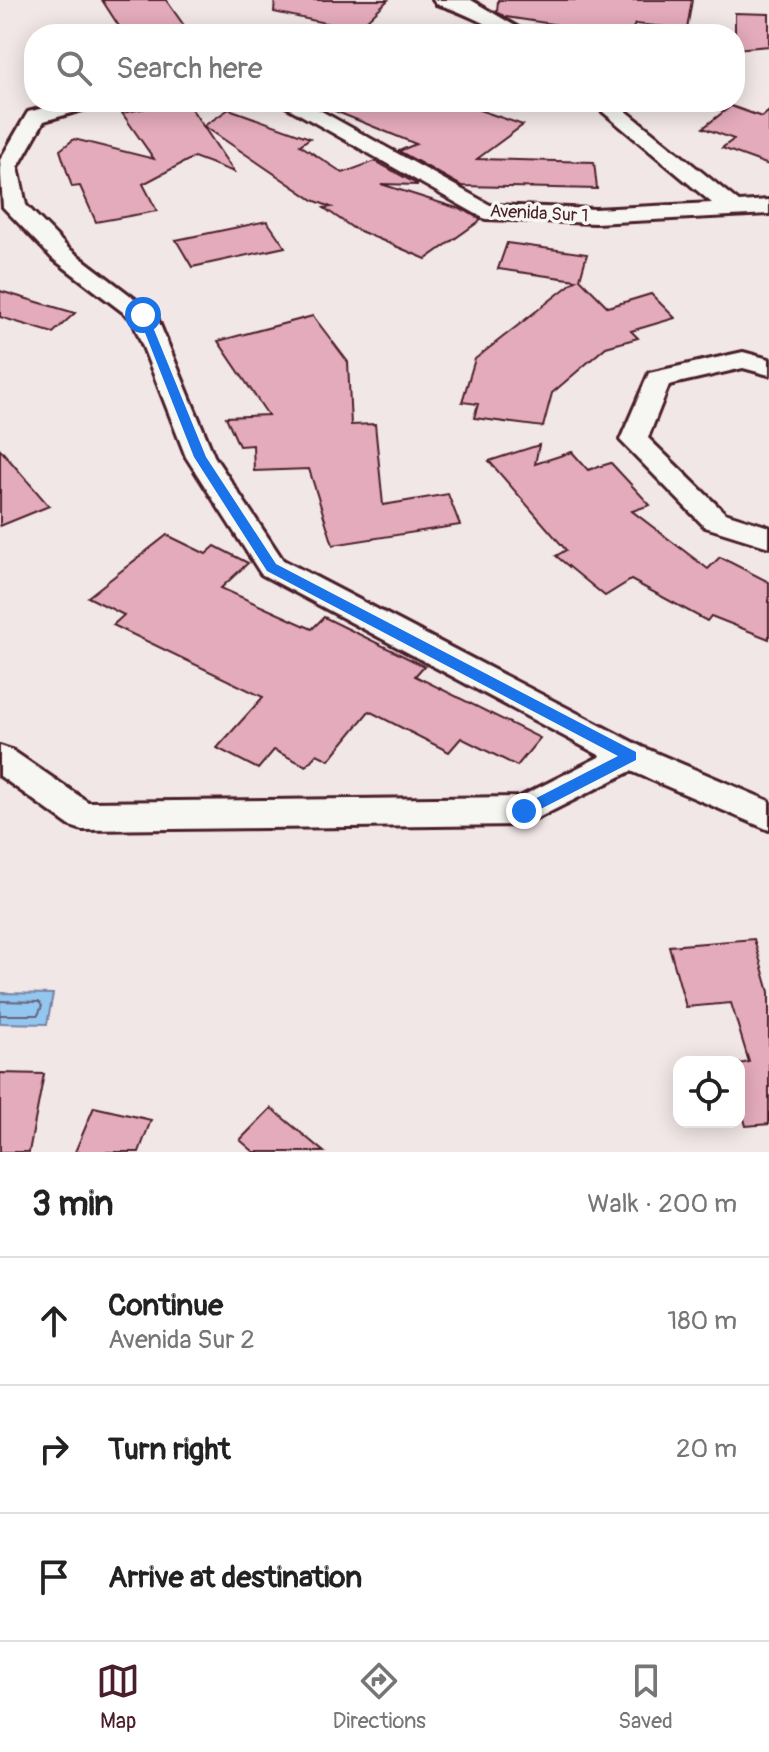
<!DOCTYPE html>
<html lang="en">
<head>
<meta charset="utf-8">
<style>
	:root { --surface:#fff; --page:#f6f6f6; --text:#222; --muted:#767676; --line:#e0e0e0; --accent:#4a1f2b }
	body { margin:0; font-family:Pangolin,sans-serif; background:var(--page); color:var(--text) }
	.controls { position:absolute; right:24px; bottom:24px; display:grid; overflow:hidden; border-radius:16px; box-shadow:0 4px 20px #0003 }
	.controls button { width:72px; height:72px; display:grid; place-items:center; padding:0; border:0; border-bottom:2px solid var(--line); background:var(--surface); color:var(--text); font:40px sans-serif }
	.stop { position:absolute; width:24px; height:24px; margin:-18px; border:6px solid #1a73e8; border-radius:50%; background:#fff }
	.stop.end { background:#1a73e8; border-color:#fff; box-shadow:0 2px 8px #0008 }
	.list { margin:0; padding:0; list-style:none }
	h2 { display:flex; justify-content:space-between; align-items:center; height:104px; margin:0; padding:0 32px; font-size:34px }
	h2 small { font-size:26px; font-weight:400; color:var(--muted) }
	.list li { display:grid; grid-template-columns:52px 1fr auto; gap:24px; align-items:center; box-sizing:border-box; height:128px; padding:0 32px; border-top:2px solid var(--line) }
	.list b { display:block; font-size:30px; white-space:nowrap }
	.list p { margin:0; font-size:26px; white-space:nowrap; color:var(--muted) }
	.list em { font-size:26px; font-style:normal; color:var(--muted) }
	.icon { flex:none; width:44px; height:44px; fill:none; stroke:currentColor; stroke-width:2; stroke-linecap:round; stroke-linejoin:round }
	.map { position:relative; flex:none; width:769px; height:1152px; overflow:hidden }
	.search { position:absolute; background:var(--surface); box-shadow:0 4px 20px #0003; left:24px; right:24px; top:24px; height:88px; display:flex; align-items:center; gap:20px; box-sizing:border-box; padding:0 28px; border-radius:32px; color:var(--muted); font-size:30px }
	.sheet { height:488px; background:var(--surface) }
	nav { display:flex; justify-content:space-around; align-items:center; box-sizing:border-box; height:112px; border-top:2px solid var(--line); background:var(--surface); font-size:22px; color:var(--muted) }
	nav a { display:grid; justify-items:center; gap:4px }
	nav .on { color:var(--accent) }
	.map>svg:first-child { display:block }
	.water { fill:#93c7f0; stroke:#7684a1; stroke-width:2 }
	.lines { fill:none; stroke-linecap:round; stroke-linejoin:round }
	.shore { stroke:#67627a; stroke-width:2 }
	.building { fill:#e4abbc; stroke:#4a1f2b; stroke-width:2 }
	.street-casing { stroke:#4a1f2b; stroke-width:6 }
	.street { fill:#f6f6f2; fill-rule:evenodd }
	.route { fill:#1a73e8 }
	.labels { text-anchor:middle; stroke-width:7; stroke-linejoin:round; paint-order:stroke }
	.far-street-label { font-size:18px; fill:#4a1f2b; stroke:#f6f6f2 }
</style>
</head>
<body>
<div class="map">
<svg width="769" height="1152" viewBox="0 0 769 1152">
	<rect width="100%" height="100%" fill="#f2e7e7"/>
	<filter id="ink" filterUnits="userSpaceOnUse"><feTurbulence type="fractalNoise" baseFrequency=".0125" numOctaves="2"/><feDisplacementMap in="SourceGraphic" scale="16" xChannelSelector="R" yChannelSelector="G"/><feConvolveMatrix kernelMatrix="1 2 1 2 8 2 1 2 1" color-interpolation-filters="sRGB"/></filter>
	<g filter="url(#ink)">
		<path class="water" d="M0 993 53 994 47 1024 0 1023Z"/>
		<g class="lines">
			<path class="shore" d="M0 1001 39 1002 42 1006 38 1015H0"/>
		</g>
		<g class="building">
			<path d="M102 0H166L190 34H124Z"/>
			<path d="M275 0H388L357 30 274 12Z"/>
			<path d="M498 0H692L687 29 635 24 630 34H553L559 25 506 17 497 12Z"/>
			<path d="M735 13 769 14V46L735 49Z"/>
			<path d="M176 102H187L234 172 194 157 143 184 157 211 96 222 80 186 72 187 60 150 74 139 154 159 122 113Z"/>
			<path d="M313 102H456L523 125 477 159 594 162 597 189 462 186 399 151 416 144Z"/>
			<path d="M731 106 762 117 769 111V165L722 148 734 139 703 128Z"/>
			<path d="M229 109 310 138 300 145 343 173 375 161 418 185 381 184 466 211 481 220 426 259 353 228 324 208 331 207 313 200 204 126Z"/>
			<path d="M267 221 285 247 192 267 176 240Z"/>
			<path d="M507 243 587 254 580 279 608 307 651 294 675 318 631 331 638 338 606 347 552 393 543 427 474 418 478 404 462 402 475 359 576 280 498 269Z"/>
			<path d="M0 291 75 313 53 333 0 317Z"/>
			<path d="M313 316 348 362 351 425 375 424 383 505 448 494 460 525 333 545 309 469 254 471 253 445 239 446 226 417 268 415 218 341Z"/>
			<path d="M539 445 535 464 572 452 588 470 611 463 650 505 632 511 708 569 720 557 769 582V639L711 616 707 621 631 580 605 596 556 556 566 550 489 461Z"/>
			<path d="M0 449 49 506 0 526Z"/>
			<path d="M167 535 206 554 215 546 248 563 221 588 312 629 324 617 424 666 415 676 540 738 517 766 461 738 449 752 369 711 329 760 317 754 306 766 274 750 258 769 217 748 263 697 113 625 124 615 88 597Z"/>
			<path d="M754 939 769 992V1124L746 1126 739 1101V1064L749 1062 731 1003 686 1007 669 946Z"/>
			<path d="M0 1073 44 1074 29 1152H0Z"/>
			<path d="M94 1107 151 1120 139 1152H75Z"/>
			<path d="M271 1108 324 1152H254L240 1140Z"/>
		</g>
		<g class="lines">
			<g class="street-casing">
				<g id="street">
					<path d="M433 0H471L529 34C492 34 472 13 436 4Z"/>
					<path d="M66 102H100L96 106 44 121 18 167 26 205 68 248 156 315 214 456 283 560 642 747 769 801V830L631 771 524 825 82 830 70 826 0 776V746L12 750 88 802 520 797 601 756 261 574 186 457 132 319 52 258 3 207 0 160 25 117 28 112Z"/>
					<path d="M278 102H305L490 205 595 209 712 203 591 102H615L739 202 769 200V214L595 223 485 219Z"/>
					<path d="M743 352 769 359V375L743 368 669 385 648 438 725 513 769 527V547L705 527 620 440 649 373Z"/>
				</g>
			</g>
			<use href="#street" class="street"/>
		</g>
	</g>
	<path class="route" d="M143 312 148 315 206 457 276 564 636 752V760L529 815H519V807L618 756 267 571 194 457 138 315Z"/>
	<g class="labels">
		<g class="far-street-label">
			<text transform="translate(539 213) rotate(3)" y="6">Avenida Sur 1</text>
		</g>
	</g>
</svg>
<div class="controls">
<button><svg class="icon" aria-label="locate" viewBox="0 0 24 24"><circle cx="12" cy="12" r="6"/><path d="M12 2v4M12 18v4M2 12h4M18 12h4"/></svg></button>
</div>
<div class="stop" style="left:143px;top:315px"></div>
<div class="stop end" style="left:524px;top:811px"></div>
<div class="search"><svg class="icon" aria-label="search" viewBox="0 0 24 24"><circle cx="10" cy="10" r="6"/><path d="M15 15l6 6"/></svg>Search here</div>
</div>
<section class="sheet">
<h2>3 min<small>Walk · 200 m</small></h2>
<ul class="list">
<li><svg class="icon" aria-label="ahead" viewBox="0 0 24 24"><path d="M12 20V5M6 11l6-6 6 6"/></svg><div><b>Continue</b><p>Avenida Sur 2</p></div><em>180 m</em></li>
<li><svg class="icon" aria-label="right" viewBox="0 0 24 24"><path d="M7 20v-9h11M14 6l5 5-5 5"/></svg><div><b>Turn right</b></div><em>20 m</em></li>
<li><svg class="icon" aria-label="arrive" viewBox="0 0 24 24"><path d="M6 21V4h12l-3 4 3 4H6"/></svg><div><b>Arrive at destination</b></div></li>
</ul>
</section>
<nav>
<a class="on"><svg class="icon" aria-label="map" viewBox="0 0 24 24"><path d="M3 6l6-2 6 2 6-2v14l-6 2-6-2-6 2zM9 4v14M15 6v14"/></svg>Map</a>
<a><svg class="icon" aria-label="directions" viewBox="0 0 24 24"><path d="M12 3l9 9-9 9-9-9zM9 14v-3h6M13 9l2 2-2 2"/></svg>Directions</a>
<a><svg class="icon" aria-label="saved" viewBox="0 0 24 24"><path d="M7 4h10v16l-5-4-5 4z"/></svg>Saved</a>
</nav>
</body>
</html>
